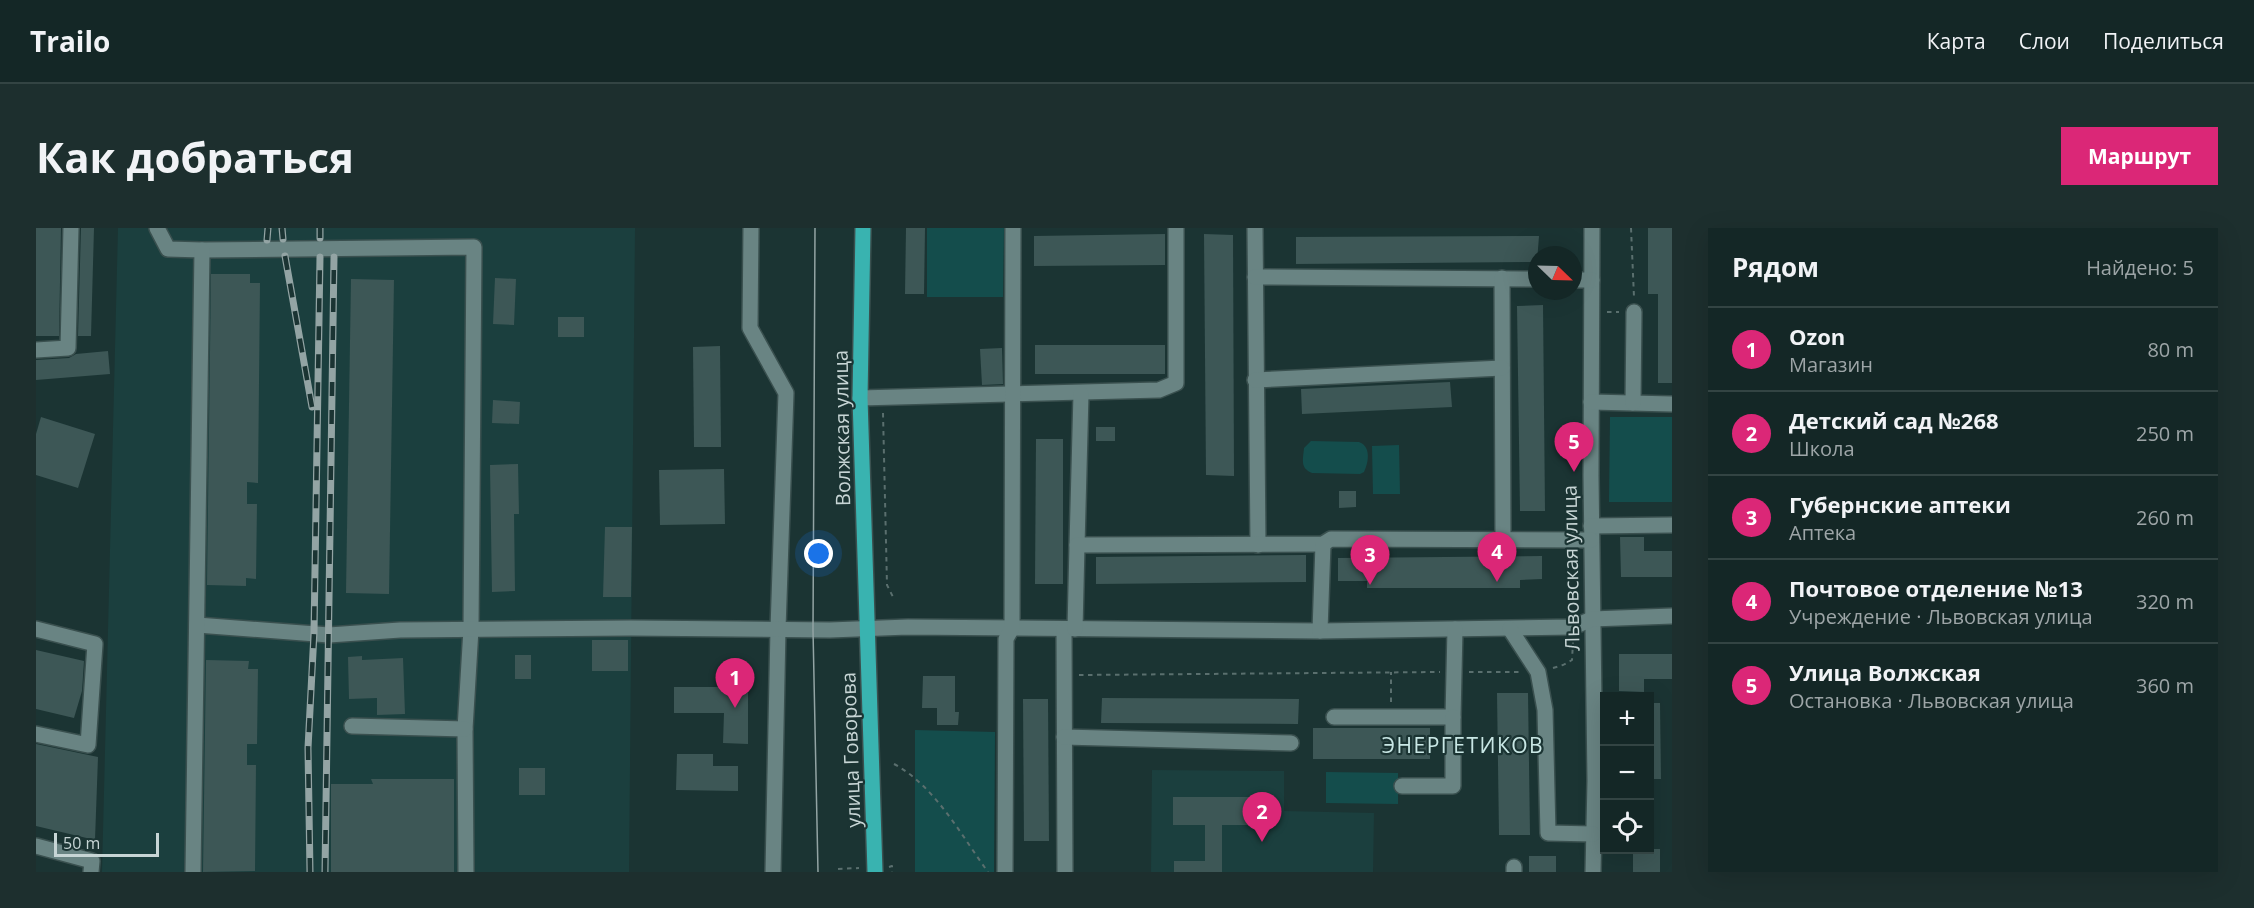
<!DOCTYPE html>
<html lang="ru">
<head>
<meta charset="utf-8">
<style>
	:root { --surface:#142726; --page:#1d2f2e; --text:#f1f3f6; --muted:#9da5a7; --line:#334443; --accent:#db2777 }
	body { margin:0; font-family:"Open Sans",sans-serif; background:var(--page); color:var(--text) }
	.controls { position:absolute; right:18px; bottom:18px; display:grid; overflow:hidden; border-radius:0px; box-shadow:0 6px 24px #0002 }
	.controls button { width:54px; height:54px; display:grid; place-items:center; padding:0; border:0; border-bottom:2px solid var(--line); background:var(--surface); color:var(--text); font:30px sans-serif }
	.compass { position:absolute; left:1492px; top:18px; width:54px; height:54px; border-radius:50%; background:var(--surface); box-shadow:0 6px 24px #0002; rotate:113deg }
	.scale { position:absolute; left:18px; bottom:15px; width:105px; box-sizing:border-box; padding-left:6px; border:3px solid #c7d5d5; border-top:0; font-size:16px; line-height:21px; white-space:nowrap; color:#c7d5d5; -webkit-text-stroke:4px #1b3433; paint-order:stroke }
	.you { position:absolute; left:783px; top:326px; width:21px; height:21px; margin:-15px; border:4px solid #fff; border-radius:50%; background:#1a73e8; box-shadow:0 0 0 9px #1a73e833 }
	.badge { display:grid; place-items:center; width:39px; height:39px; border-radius:50%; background:var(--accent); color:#fff; font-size:20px; font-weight:700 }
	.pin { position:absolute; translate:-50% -50px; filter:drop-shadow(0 2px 3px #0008) }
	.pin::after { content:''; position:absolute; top:32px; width:21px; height:18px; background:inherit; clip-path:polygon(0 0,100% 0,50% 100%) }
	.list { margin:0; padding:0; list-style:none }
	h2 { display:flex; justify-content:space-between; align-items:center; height:78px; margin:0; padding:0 24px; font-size:26px }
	h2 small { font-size:20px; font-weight:400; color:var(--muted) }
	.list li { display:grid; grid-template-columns:39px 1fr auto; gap:18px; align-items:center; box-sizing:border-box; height:84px; padding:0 24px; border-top:2px solid var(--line) }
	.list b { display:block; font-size:22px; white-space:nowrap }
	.list p { margin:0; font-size:20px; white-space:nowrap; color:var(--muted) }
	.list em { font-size:20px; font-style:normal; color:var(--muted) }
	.icon { flex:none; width:33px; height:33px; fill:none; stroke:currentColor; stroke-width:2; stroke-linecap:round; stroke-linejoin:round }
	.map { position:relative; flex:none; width:1636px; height:644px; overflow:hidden; border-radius:0px }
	header { display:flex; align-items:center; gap:36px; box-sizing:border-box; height:84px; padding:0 30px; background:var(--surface); border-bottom:2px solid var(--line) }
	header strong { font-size:28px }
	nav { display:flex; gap:33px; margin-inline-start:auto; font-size:21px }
	.intro { display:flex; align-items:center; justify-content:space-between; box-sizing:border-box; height:144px; padding:0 36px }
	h1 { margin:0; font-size:42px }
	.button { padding:15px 27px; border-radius:0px; background:var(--accent); color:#fff; font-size:21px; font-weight:700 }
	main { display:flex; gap:36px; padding:0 36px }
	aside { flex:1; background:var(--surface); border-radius:0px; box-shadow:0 6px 24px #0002 }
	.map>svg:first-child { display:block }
	.built { fill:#1b3f3e }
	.green { fill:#144d4c }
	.building { fill:#3d5756 }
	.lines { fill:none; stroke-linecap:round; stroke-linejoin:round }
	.minor-casing { stroke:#3a504f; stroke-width:18 }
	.major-casing { stroke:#3a504f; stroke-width:18 }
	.path { stroke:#5a6f6e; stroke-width:2; stroke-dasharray:4.5 4.5; stroke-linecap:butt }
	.minor { stroke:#698483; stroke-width:15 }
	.major { stroke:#39b3b0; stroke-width:15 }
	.tram { stroke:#93a4a4; stroke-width:1.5 }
	.rail-casing { stroke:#93a4a4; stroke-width:7 }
	.rail { stroke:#1b3433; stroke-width:4.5; stroke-dasharray:14; stroke-linecap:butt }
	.labels { text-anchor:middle; stroke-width:4.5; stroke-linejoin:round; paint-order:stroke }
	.street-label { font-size:20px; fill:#c7d5d5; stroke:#1b3433 }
	.neighbourhood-label { font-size:21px; letter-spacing:1.5px; fill:#c9e7e5; stroke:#1b3433 }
</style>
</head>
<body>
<header>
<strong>Trailo</strong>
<nav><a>Карта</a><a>Слои</a><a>Поделиться</a></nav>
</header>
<div class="intro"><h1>Как добраться</h1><a class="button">Маршрут</a></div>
<main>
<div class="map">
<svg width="1636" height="644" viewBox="0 0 1636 644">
	<rect width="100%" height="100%" fill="#1b3433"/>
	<g class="built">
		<path d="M82 0H599L593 644H66Z"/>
		<path d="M1116 542 1248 543V583L1338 585 1337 644H1115Z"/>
	</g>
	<g class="green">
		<path d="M891 0H968L967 69H891Z"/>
		<path d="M1574 189H1636V274H1573Z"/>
		<path d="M1275 213 1323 214C1335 218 1333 234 1328 244L1324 246 1276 245C1264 240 1267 232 1268 220Z"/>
		<path d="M1363 217 1364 266H1337L1336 218Z"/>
		<path d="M879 502 959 504 958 644H879Z"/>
		<path d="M1290 544 1362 545V576L1290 575Z"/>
	</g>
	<g class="building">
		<path d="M0 0H25L23 108H0Z"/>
		<path d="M45 0H58L55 108H42Z"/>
		<path d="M870 0H889L888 66H869Z"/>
		<path d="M1612 0H1636V155H1622V66H1612Z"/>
		<path d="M1129 6V37L998 38V8Z"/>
		<path d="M1168 6 1197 7 1198 248 1170 247Z"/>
		<path d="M1503 8 1501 34 1260 36V9Z"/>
		<path d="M175 46H214V55H224L222 255 211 254V276H221L220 351 210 350V358L171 357Z"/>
		<path d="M459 50 480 51 478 97 457 96Z"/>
		<path d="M315 51 358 52 353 366 310 365Z"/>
		<path d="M1507 77 1509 283H1484L1481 78Z"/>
		<rect x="522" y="89" width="26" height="20"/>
		<rect x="999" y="117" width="130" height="29"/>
		<path d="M684 118 685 219H658L657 119Z"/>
		<path d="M966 120 967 156 946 157 944 121Z"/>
		<path d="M72 123 74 146 0 152V132L33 130 40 126Z"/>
		<path d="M1414 154 1416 179 1266 186 1265 161Z"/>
		<path d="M457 172 484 174 483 196 456 195Z"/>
		<path d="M5 189 59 206 42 260 0 247V206Z"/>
		<rect x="1060" y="199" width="19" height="14"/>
		<path d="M1000 211H1027V356H999Z"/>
		<path d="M482 236 483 286H478L479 363 456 364 454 237Z"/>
		<path d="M688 241 689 296 624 297 623 242Z"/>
		<path d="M1303 263H1320V279L1303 280Z"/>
		<path d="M569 299H596L595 369H567Z"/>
		<path d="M1584 309H1608V323H1636V349H1585Z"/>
		<path d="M1270 327V354L1060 356V329Z"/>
		<path d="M1506 328V351L1484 352V360H1331V353H1302V330Z"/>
		<rect x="556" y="412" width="36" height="31"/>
		<path d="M0 422 48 433 46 463 38 490 0 481Z"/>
		<path d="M1583 426H1636V451H1608V464L1583 463Z"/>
		<rect x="479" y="427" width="16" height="24"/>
		<path d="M326 428V432L367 430 369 486 341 487V470L313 471 312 429Z"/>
		<path d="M170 432 213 433 212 441H222L221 516H211V537H220L219 643 167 644Z"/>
		<path d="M688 446H712V516L687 515 688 485H638V459H688Z"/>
		<path d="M887 448H919V484H923L922 497H901V480H886Z"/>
		<path d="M1461 465H1492L1494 607H1463Z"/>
		<path d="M1066 470 1263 471 1262 496 1065 495Z"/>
		<path d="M987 471H1012L1013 613H988Z"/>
		<path d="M1614 475H1624L1625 551H1614Z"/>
		<rect x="1277" y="500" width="117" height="31"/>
		<path d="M0 516 62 529 59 612 0 598Z"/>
		<path d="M641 526H677V538H702V563L640 562Z"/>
		<rect x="483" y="540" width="26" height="27"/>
		<path d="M335 551H418V644H295V556H337Z"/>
		<path d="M1137 569H1214V597H1186V644H1138V633H1169V597H1137Z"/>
		<rect x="1597" y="621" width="27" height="23"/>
		<rect x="1493" y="628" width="27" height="16"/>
	</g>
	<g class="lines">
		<g class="minor-casing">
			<g id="minor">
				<path d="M121 0 132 21 166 22 438 19 435 401 429 501 430 644"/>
				<path d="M715 0 714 100 750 165 742 401 737 644"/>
				<path d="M1219 0 1222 317"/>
				<path d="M1556 0 1555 248 1559 553 1557 644"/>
				<path d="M1219 49 1501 51"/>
				<path d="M1466 50 1467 312"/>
				<path d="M1537 52H1556"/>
				<path d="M0 122 32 120 35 0"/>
				<path d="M1219 152 1466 140"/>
				<path d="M824 170 1123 162 1140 155V0"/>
				<path d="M1555 174 1636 176"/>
				<path d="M1597 175 1598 84"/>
				<path d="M1555 298 1636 297"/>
				<path d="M1041 317 1045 166"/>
				<path d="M161 397 293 407 364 402 595 400 794 402 872 399 1284 403 1537 399 1556 391 1636 388"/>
				<path d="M0 401 59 416 52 517 0 506"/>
				<path d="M1028 401 1029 644"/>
				<path d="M1039 401 1041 317 1287 316 1295 311 1555 312"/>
				<path d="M1474 401 1502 444 1509 482 1512 605 1557 606"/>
				<path d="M1284 403 1287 316"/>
				<path d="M1298 489H1417L1419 401"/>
				<path d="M316 498 429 501"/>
				<path d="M1028 509 1255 515"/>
				<path d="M1366 558H1417V489"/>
				<path d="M0 618 56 633 55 644"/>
				<path d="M1478 639V644"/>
				<path d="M157 644 166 22"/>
				<path d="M969 644 970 411 976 400 977 0"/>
			</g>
		</g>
		<g class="major-casing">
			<path id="major" d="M827 0 824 170 839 644"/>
		</g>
		<g class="path">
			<path d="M1595 0 1598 69"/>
			<path d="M1571 84H1583"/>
			<path d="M847 185 851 357 857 369"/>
			<path d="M1537 375 1541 368"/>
			<path d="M1517 440 1527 437 1536 432 1537 414"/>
			<path d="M1433 444H1485"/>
			<path d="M1043 447 1404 444"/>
			<path d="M1355 474V444"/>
			<path d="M858 536C899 558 925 607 952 644"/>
			<path d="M853 639 856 638V644"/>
			<path d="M802 641 823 640"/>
		</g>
		<use href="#minor" class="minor"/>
		<use href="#major" class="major"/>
		<path class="tram" d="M779 0 777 402 782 644"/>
		<g class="rail-casing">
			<g id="rail">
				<path d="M246 0 247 11"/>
				<path d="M284 10V0"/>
				<path d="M231 12 232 0"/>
				<path d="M249 28 276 179"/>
				<path d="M274 644 272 520 278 405 284 29"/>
				<path d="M289 644 298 29"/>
			</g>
		</g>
		<use href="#rail" class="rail"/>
	</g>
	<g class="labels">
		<g class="street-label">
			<text transform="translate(806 200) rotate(-91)" y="7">Волжская улица</text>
			<text transform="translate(1535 340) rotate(-91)" y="7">Львовская улица</text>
			<text transform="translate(815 522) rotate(-92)" y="7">улица Говорова</text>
		</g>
		<g class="neighbourhood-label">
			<text x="1427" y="525">ЭНЕРГЕТИКОВ</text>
		</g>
	</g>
</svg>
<div class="controls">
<button>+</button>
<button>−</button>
<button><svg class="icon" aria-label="locate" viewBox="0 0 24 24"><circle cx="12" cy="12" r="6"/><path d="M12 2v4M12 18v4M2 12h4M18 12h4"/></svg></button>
</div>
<svg class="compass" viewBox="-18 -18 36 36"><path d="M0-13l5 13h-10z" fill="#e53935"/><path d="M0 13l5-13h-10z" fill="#9da5a7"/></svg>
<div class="scale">50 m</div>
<div class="you"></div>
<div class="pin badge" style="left:699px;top:480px">1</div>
<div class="pin badge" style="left:1226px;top:614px">2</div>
<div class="pin badge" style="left:1334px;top:357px">3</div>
<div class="pin badge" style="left:1461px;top:354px">4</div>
<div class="pin badge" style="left:1538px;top:244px">5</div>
</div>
<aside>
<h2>Рядом<small>Найдено: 5</small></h2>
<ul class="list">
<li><span class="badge">1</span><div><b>Ozon</b><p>Магазин</p></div><em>80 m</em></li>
<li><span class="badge">2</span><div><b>Детский сад №268</b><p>Школа</p></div><em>250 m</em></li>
<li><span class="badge">3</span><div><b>Губернские аптеки</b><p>Аптека</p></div><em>260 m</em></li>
<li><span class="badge">4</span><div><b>Почтовое отделение №13</b><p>Учреждение · Львовская улица</p></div><em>320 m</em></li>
<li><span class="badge">5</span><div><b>Улица Волжская</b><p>Остановка · Львовская улица</p></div><em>360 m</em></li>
</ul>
</aside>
</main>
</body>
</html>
